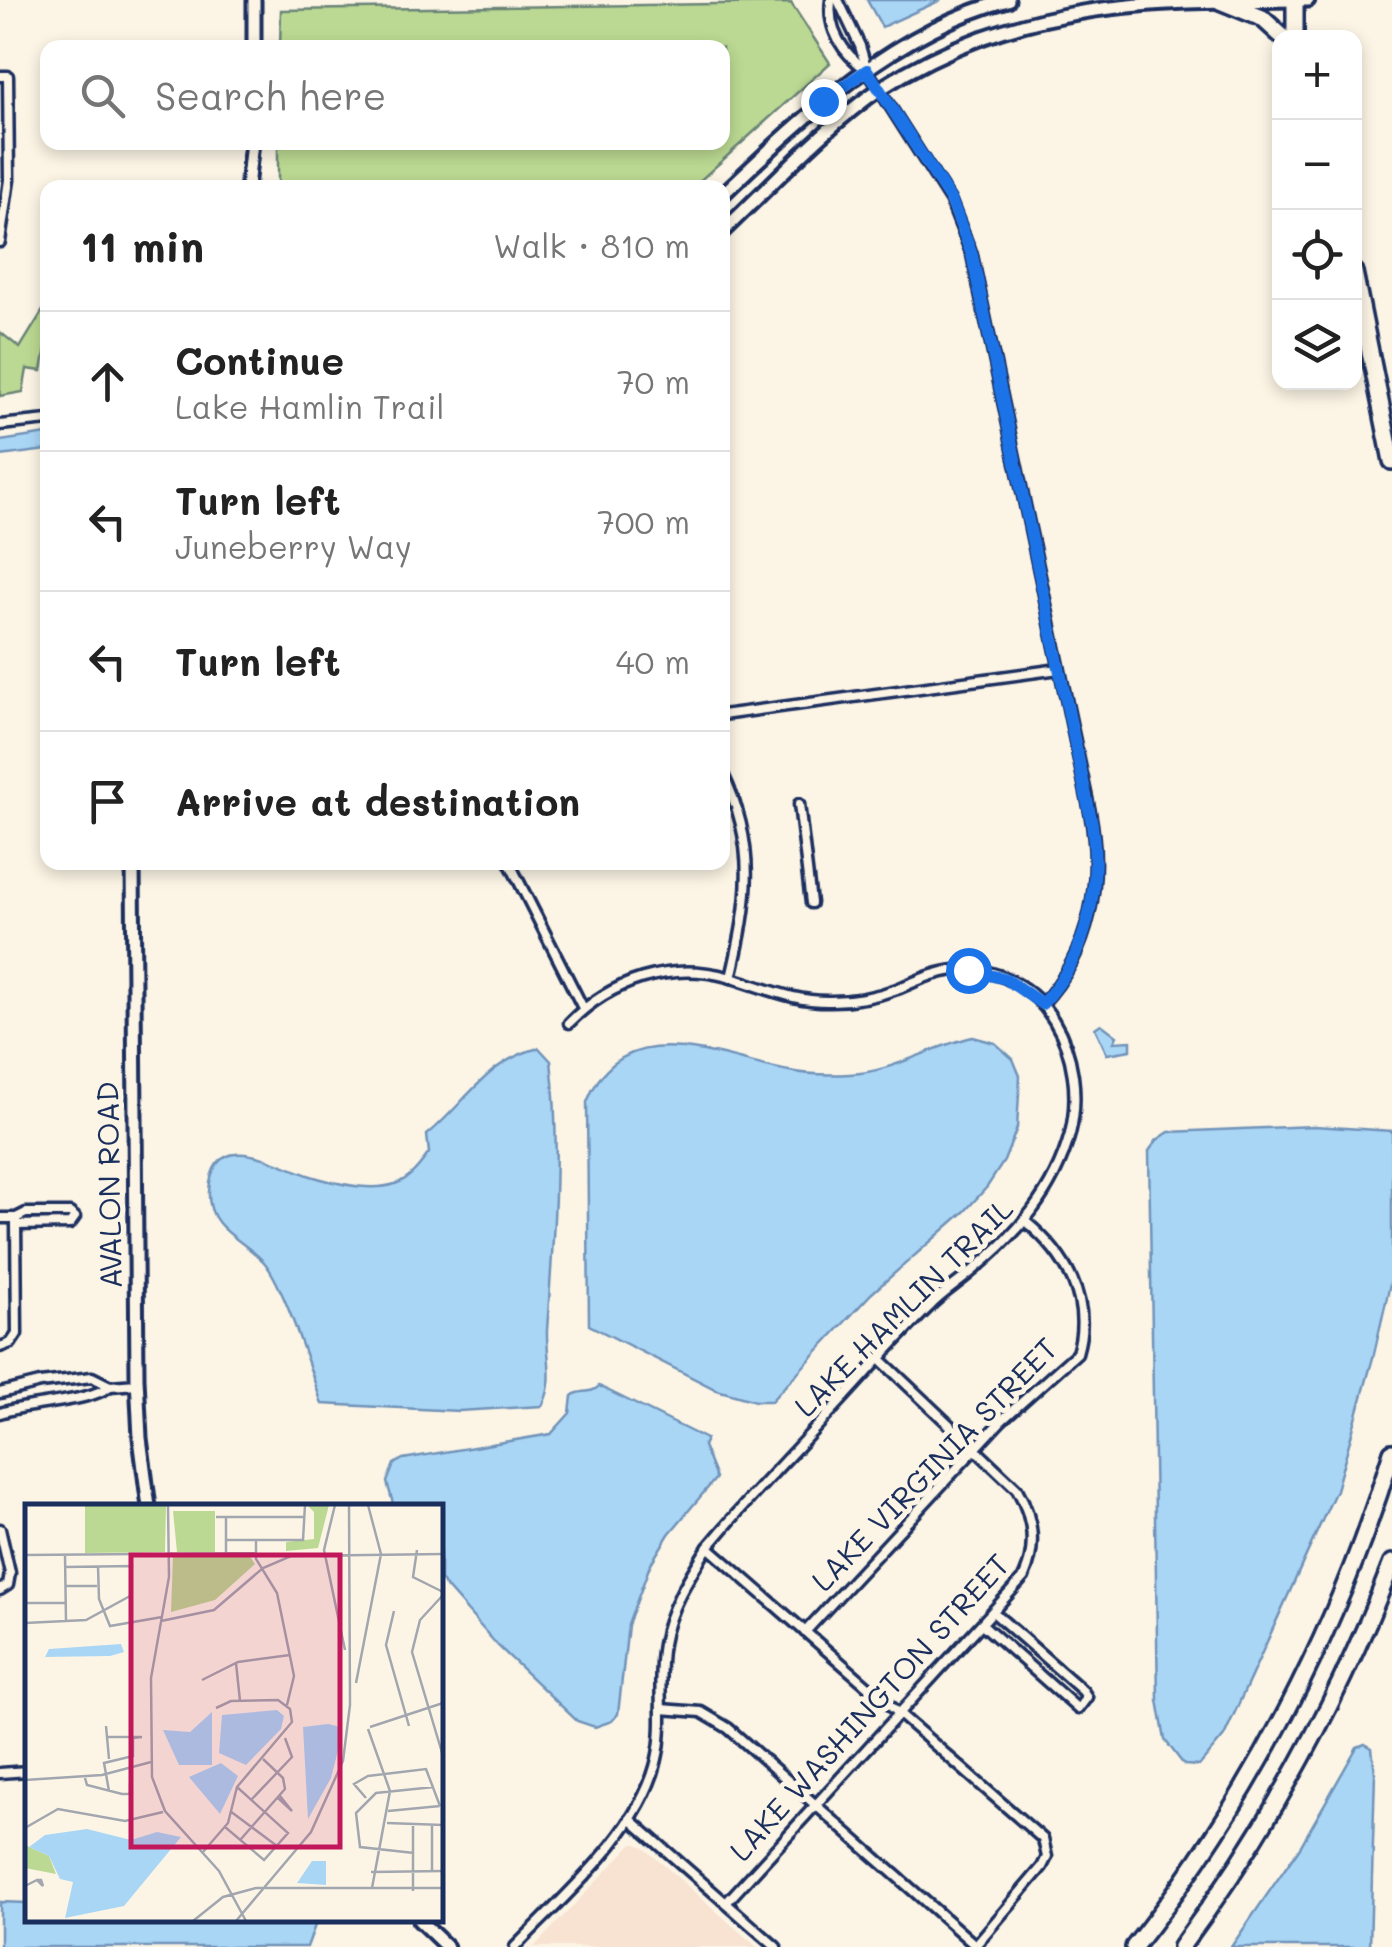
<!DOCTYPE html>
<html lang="en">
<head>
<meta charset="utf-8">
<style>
	:root { --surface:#fff; --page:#f6f6f6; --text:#222; --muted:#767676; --line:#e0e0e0 }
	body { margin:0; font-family:Mali,sans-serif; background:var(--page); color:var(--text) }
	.controls { position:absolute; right:30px; top:30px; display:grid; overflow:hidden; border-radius:20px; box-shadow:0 5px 15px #0003 }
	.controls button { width:90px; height:90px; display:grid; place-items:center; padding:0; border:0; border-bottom:2px solid var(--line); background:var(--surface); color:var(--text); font:50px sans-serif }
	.stop { position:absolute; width:30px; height:30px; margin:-22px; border:8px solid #1a73e8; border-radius:50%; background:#fff }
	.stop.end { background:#1a73e8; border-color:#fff; box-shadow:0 2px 10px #0008 }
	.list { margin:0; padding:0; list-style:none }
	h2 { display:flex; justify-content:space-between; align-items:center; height:130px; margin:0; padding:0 40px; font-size:42px }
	h2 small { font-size:32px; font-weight:400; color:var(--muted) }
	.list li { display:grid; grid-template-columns:65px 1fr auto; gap:30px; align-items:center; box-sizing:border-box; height:140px; padding:0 40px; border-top:2px solid var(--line) }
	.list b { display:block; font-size:38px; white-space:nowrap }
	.list p { margin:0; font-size:32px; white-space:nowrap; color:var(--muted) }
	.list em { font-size:32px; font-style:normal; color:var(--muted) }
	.icon { flex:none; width:55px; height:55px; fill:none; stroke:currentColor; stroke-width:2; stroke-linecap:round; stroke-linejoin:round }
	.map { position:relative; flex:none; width:1392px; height:1947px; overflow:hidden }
	.search { position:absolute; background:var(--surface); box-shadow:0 5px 15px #0003; left:40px; top:40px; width:690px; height:110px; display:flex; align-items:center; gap:25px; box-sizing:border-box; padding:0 35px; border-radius:20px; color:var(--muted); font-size:38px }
	.panel { position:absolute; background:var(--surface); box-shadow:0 5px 15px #0003; left:40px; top:180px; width:690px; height:690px; border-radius:20px }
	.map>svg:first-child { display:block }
	.built { fill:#f8e2d2 }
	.green { fill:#bbd992; stroke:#6b8478; stroke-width:2.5 }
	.water { fill:#aad6f6; stroke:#7193b9; stroke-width:2.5 }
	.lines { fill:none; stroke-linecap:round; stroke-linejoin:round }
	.street-casing { stroke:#1b2f5e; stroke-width:15 }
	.secondary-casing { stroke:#1b2f5e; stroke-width:19 }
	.highway-casing { stroke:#1b2f5e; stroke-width:22 }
	.street { stroke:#fcf5e5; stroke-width:8 }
	.secondary { stroke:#fcf5e5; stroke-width:11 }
	.highway { stroke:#fcf5e5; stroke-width:15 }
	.route { stroke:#1a73e8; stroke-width:12 }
	.labels { text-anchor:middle; stroke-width:10; stroke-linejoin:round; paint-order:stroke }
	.street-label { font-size:30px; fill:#1b2f5e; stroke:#fcf5e5 }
	.inset-road { fill:none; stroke:#a2a6af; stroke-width:2.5 }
	.view { fill:#c2185b; fill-opacity:0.15; stroke:#c2185b; stroke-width:5 }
	.inset-edge { fill:none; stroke:#1b2f5e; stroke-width:5 }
</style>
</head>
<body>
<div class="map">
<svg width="1392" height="1947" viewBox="0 0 1392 1947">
	<rect width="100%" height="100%" fill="#fcf5e5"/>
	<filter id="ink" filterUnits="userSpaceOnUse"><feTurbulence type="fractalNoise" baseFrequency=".01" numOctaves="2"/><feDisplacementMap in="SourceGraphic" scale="20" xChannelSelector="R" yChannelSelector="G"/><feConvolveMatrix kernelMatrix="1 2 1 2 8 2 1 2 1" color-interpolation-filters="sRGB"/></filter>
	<g filter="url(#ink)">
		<path class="built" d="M633 1843 642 1846 757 1947H534Z"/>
		<g class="green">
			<path d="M791 3 830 63 693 187H278V143L722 142V48L280 47 281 10Z"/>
			<path d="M47 304V342L42 371 27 369 23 392 0 396V332L20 348Z"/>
		</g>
		<g class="water">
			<path d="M867 0H941L882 27Z"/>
			<path d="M47 434V450L0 456V441Z"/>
			<path d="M1101 1024 1117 1036 1114 1042 1131 1041V1050L1107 1054 1095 1028Z"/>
			<path d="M973 1037 995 1043 1013 1059 1020 1076 1017 1128 1004 1161 987 1187 965 1211 871 1294 771 1401H755L717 1390 589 1325 587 1102C623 1010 721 1059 789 1071 809 1075 830 1075 850 1074 894 1072 931 1046 973 1037Z"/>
			<path d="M539 1048 551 1061C561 1149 553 1242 547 1330 546 1356 556 1382 542 1406L459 1411 322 1404C311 1372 284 1285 264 1262 243 1239 207 1229 209 1192 212 1124 277 1165 311 1176 334 1183 371 1192 395 1184 410 1179 420 1165 429 1153L427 1135C466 1103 487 1060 539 1048Z"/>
			<path d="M1314 1126 1392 1131V1275L1374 1354 1336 1490 1224 1736 1199 1766 1184 1765 1165 1740 1158 1700 1149 1151 1157 1140 1169 1132Z"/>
			<path d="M599 1386 706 1439 703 1446 716 1478 669 1534 650 1565 628 1625 618 1714 612 1721 595 1727 577 1721 498 1646 440 1580V1507H394L387 1482 394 1464 403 1459 551 1434 570 1413 572 1396C580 1389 591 1395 599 1386Z"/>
			<path d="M1365 1744 1372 1748 1375 1773 1370 1947H1231L1300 1847 1357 1747Z"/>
			<path d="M0 1902 27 1903 28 1920H317L307 1947H0Z"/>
		</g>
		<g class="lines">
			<g class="street-casing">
				<g id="street">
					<path d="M831 0C827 30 843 54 867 70"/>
					<path d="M838 0 860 46 867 70 951 202 972 255 1090 812C1103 881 1091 952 1042 1004"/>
					<path d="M0 76H8L9 180 0 242"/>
					<path d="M0 425 48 420"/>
					<path d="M722 715 1059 669"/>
					<path d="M722 772C758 846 749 901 731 978"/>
					<path d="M799 804 811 903"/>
					<path d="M509 862 583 1008"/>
					<path d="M0 1218H16L26 1213H70L75 1217 70 1224 16 1225"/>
					<path d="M0 1347 11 1343 17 1334 16 1222"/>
					<path d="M0 1393 40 1383 92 1377 110 1386 137 1384"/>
					<path d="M0 1413C32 1402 88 1403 110 1386"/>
					<path d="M0 1529 10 1573 8 1585 0 1590"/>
					<path d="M708 1547 1043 1839 1047 1857 1042 1867 974 1947"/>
					<path d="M982 1624 1078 1709 1087 1697 1083 1691 993 1612"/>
					<path d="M805 1632 1001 1421 1077 1353C1093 1300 1065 1254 1026 1222"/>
					<path d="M661 1709 701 1712 728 1728 975 1945"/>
					<path d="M0 1773 28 1771"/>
					<path d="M630 1819 776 1947"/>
					<path d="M726 1903 1024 1577C1037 1547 1033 1517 1017 1489L880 1359"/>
					<path d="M515 1947C565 1895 641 1831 657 1759 666 1721 656 1682 663 1644 669 1608 689 1577 708 1547 745 1502 786 1460 825 1418 860 1381 893 1342 929 1307 941 1294 957 1284 970 1273 1016 1236 1054 1193 1070 1134 1089 1057 1046 963 955 970 934 972 917 981 897 989 876 997 853 1001 831 1001 793 1002 764 987 728 977 670 961 610 981 569 1023"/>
				</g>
			</g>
			<g class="secondary-casing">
				<g id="secondary">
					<path d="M254 0V48"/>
					<path d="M247 188 252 142"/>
					<path d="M722 195C806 115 893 31 1008 0"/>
					<path d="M722 232C773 184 823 128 881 88 1018 0 1150 1 1308 0"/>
					<path d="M133 862 137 1378 140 1438 149 1507"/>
					<path d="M419 1920 447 1947"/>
				</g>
			</g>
			<g class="highway-casing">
				<g id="highway">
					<path d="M1220 1 1262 18 1284 38"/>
					<path d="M1295 38V0"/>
					<path d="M1354 272 1392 461"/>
					<path d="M1134 1947C1249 1802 1339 1629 1392 1452"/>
					<path d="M1181 1947C1269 1828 1339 1700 1392 1563"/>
				</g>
			</g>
			<use href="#street" class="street"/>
			<use href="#secondary" class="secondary"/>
			<use href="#highway" class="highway"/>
		</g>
	</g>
	<g class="lines" filter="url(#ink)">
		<path class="route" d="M823 101 867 70 952 202 972 255 1092 824C1101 889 1088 955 1042 1004L1006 979 968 970"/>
	</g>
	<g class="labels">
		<g class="street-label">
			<text transform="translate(110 1185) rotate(-91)" y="10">AVALON ROAD</text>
			<text transform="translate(904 1308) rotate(-45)" y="10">LAKE HAMLIN TRAIL</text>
			<text transform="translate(935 1465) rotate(-46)" y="10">LAKE VIRGINIA STREET</text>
			<text transform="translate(870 1708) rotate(-48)" y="10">LAKE WASHINGTON STREET</text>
		</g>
	</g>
	<g transform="translate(25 1504)">
		<rect width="418" height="418" fill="#fcf5e5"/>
		<path d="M60 1H141L140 48 60 49ZM282 1H304L293 44 261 47V38L289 35V8ZM148 7H190V48H152ZM224 51 230 60 190 96 146 108 148 52ZM0 341 24 352 31 370 0 364Z" fill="#bbd992"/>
		<path d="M96 140 99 148 85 152 20 153 24 145ZM252 206 259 212 256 225 221 261 194 249 197 211ZM187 208V261H154L138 226 165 228ZM303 220 316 223 315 239 306 274 283 315 278 223ZM196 259 213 272 195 310 164 273ZM62 325 106 336 132 328 156 333 99 402 40 414 48 378 35 375 24 352 4 343 20 331ZM287 357H301V381L272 379Z" fill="#aad6f6"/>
		<path class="inset-road" d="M143 1 144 73 126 174 127 273 140 307 194 367 221 417M310 1 299 46 320 146M191 13H280M201 13V50M201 36H278L280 1M231 36V55L252 89 269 172 262 201M392 46 388 73 418 88M0 51 231 49M40 51 41 118M73 62 74 95 85 122 137 113M40 82H72M418 91 395 116 387 148 418 252M0 99H40M369 107 361 141 384 222M136 117 189 106 238 64 266 52 418 50M0 119 61 116 105 92 107 62 40 63M211 159 215 197M177 176 213 158 265 151M331 179 356 50 343 1M81 222 84 255M345 223 418 199M343 225 365 287 347 384M81 233H117L108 234M60 274 62 281 97 290H103L105 289H106L107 288 105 279V289M0 276 77 271 126 258M84 287 79 259 108 252V233M253 294 267 307 255 292M341 294 329 280 343 272 401 265 415 302M227 295 267 253 260 234M205 307 252 342M363 307 415 302M362 319 418 321M388 320V387M407 320V367M200 323 239 356 263 329 212 283M0 324 33 305 100 317 138 308M216 335 260 285 258 274 238 255M178 348 203 319 212 283 267 218 265 205 253 196 206 197 191 204M389 349 335 343 331 309 351 289 409 283M346 368 418 367M0 382 12 376 18 382 16 376H12M168 417 198 393 231 384H418M211 417 286 328 318 257 325 201 324 1"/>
		<path class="view" d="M106 51H315V343H106Z"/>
		<rect width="418" height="418" class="inset-edge"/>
	</g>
</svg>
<div class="controls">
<button>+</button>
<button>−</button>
<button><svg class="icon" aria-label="locate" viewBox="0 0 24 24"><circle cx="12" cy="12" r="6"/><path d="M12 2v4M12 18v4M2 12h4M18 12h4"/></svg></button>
<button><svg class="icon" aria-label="layers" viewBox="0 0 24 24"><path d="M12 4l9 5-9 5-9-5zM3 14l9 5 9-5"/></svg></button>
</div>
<div class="stop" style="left:968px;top:970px"></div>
<div class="stop end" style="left:823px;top:101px"></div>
<div class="search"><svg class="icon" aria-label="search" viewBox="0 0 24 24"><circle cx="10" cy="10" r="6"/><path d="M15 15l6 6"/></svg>Search here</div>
<section class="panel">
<h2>11 min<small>Walk · 810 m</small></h2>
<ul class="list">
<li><svg class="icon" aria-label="ahead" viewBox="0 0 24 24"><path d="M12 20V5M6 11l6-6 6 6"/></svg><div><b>Continue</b><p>Lake Hamlin Trail</p></div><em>70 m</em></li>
<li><svg class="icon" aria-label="left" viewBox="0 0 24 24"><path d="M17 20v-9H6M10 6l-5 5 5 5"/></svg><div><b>Turn left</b><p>Juneberry Way</p></div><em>700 m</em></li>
<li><svg class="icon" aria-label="left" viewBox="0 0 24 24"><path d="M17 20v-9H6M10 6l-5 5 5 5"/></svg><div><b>Turn left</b></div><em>40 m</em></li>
<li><svg class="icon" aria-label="arrive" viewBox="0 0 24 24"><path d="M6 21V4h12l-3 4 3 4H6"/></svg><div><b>Arrive at destination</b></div></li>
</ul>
</section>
</div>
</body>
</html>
